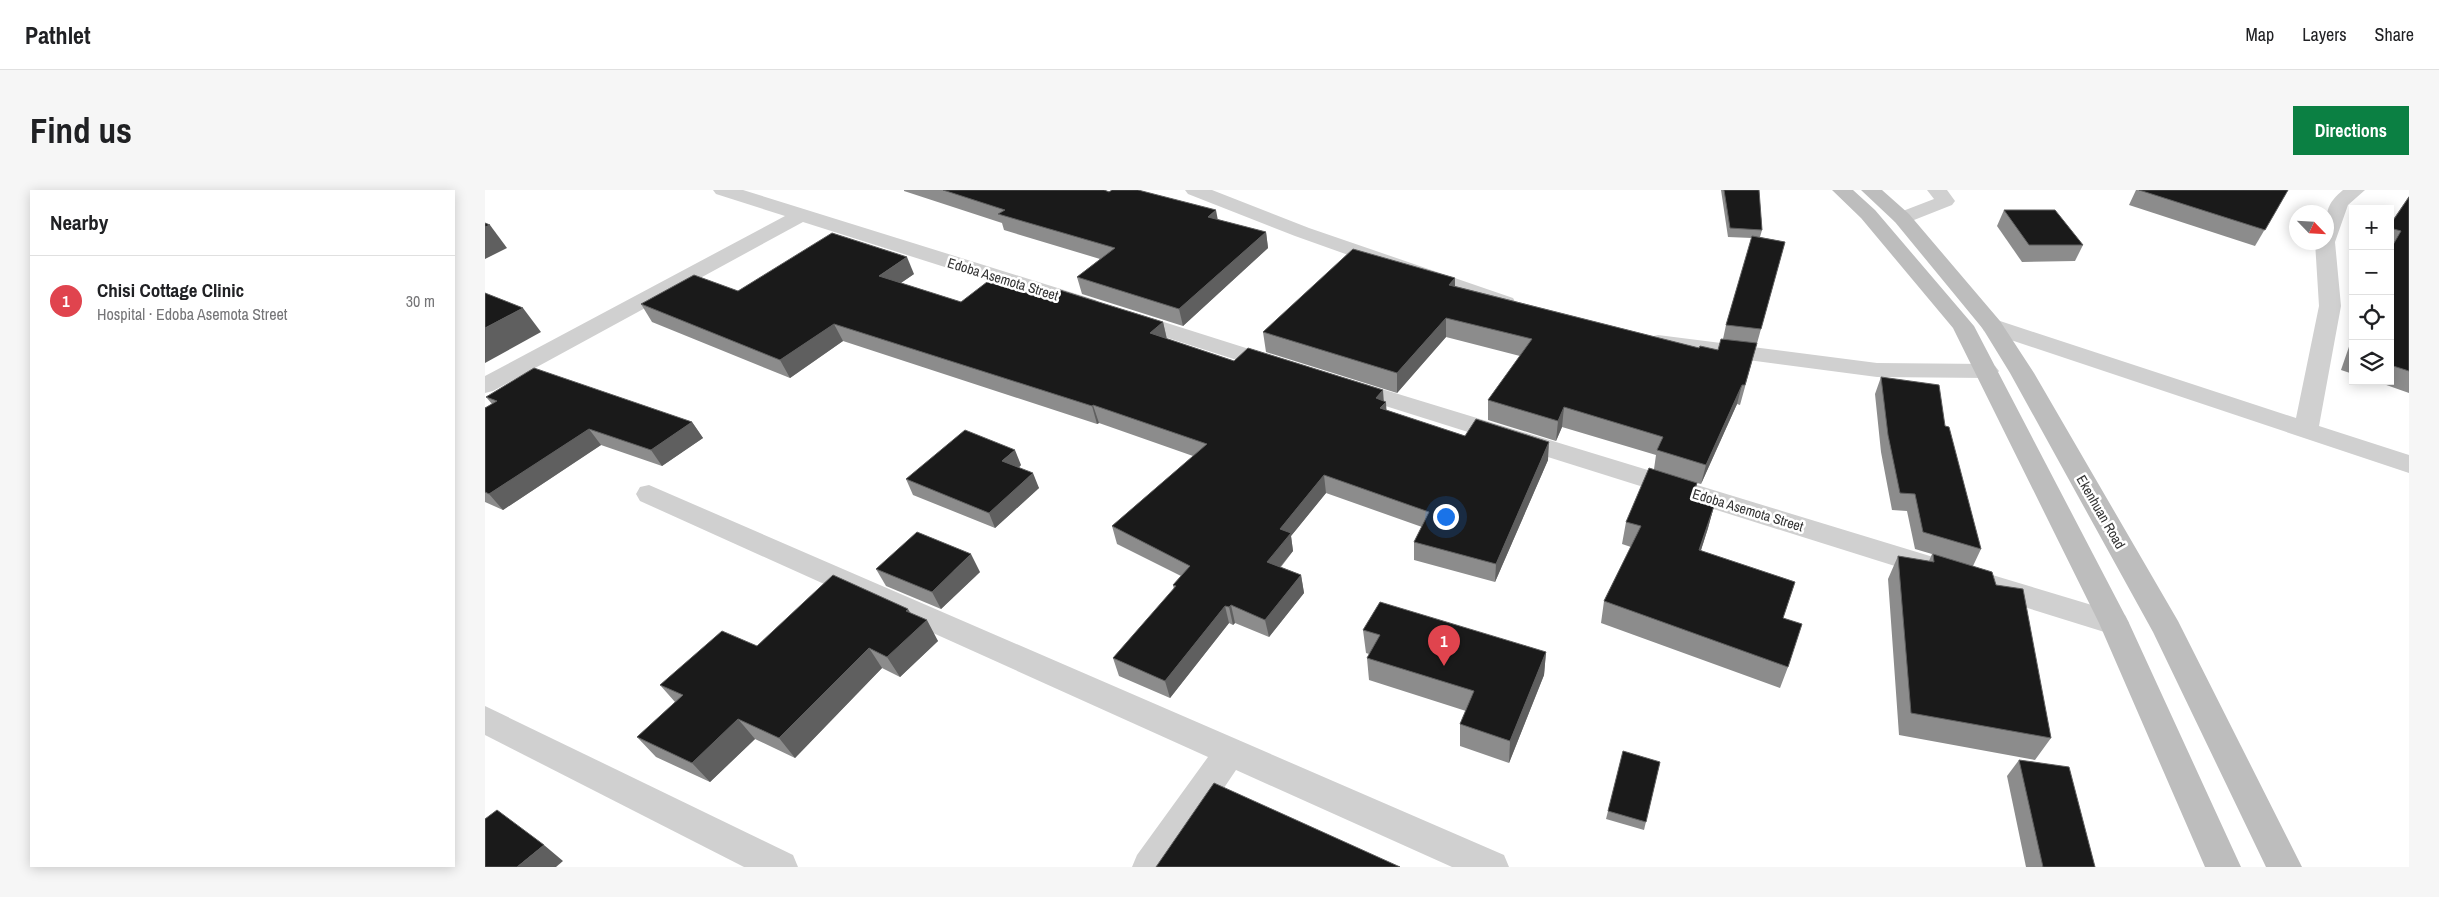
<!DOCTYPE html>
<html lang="en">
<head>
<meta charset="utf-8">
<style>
	:root { --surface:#fff; --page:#f6f6f6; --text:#202124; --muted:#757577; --line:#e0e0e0; --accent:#0b8043 }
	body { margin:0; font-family:"Archivo Narrow",sans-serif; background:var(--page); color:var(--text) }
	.controls { position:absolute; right:15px; top:15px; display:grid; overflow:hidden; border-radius:0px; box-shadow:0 2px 12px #0003 }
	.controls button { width:45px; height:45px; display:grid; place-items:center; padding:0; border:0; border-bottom:1px solid var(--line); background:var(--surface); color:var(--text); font:25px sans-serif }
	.compass { position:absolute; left:1804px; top:15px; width:45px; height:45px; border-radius:50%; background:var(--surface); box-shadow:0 2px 12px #0003; rotate:115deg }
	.you { position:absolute; left:960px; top:326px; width:18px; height:18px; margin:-12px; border:4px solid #fff; border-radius:50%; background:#1a73e8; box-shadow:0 0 0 8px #1a73e833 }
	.badge { display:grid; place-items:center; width:32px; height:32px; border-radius:50%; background:var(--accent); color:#fff; font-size:16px; font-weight:700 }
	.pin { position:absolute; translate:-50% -41px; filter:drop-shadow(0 1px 2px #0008) }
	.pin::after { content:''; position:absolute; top:26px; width:18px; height:15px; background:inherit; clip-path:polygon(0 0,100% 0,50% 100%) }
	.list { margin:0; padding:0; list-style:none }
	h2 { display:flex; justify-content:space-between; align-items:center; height:65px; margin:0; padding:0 20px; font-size:21px }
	h2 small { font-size:16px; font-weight:400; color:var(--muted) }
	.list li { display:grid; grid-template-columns:32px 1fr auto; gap:15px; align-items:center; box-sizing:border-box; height:90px; padding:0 20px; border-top:1px solid var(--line) }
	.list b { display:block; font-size:19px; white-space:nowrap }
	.list p { margin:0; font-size:16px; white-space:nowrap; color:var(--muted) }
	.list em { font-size:16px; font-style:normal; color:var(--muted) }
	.icon { flex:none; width:28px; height:28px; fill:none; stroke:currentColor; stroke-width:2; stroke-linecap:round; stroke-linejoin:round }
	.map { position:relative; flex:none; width:1924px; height:677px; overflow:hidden; border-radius:0px }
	header { display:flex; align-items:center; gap:30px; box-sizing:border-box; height:70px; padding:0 25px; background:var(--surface); border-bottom:1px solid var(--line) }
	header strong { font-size:24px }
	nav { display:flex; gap:28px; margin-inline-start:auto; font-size:18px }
	.intro { display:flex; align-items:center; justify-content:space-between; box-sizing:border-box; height:120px; padding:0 30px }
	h1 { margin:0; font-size:35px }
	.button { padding:12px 22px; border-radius:0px; background:var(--accent); color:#fff; font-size:18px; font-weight:700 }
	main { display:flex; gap:30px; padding:0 30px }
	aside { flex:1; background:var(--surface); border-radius:0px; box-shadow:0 2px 12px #0003 }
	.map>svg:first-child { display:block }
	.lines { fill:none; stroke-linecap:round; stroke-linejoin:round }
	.minor { fill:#d0d0d0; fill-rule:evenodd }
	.secondary { fill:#bdbdbd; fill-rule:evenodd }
	.wall { fill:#8c8c8c }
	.shaded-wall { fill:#5f5f5f }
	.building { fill:#1a1a1a; stroke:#5f5f5f }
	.labels { text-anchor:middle; stroke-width:5; stroke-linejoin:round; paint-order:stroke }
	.street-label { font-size:14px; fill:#333; stroke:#fff }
</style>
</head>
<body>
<header>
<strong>Pathlet</strong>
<nav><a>Map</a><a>Layers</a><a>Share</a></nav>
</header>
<div class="intro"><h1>Find us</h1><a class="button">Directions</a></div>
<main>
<aside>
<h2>Nearby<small></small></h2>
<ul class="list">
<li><span class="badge" style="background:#e0444e">1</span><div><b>Chisi Cottage Clinic</b><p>Hospital · Edoba Asemota Street</p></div><em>30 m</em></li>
</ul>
</aside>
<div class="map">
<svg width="1924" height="677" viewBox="0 0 1924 677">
	<rect width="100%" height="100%" fill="#fff"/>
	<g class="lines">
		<g class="minor">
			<path d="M228 0H258L611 110 614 115 611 120 603 122 595 120 318 32 8 201 0 203V186L300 26 231 4Z"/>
			<path d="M700 0H727L824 38 1028 108 1031 113 1028 118 1020 120 1012 118 810 46 703 4Z"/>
			<path d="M1442 0H1462L1470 11 1467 15 1424 32 1417 34 1410 32 1407 28 1410 24 1449 9Z"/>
			<path d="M1858 0H1880L1863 15 1850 52 1856 116 1834 236 1924 265V283L1499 141 1496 136 1499 131 1507 129 1515 131 1811 228 1834 116 1830 52H1842C1842 28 1837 17 1858 0Z"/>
			<path d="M644 121 799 170 803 175 799 180 791 182 783 180 636 133 633 128 636 123Z"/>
			<path d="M1173 145 1392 173 1502 174 1510 176 1514 181 1510 186 1502 188 1392 187 1165 157 1162 152 1165 147Z"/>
			<path d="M864 189 1458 370 1462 377 1458 384 1448 388 856 202 852 197 856 192Z"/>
			<path d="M164 295 1019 665 1024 677H967L751 580 686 677H647L652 665 723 567 155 311 151 304 155 297Z"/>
			<path d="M1504 384 1640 425 1644 433 1640 441 1629 445 1494 403 1490 395 1494 387Z"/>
			<path d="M0 516 308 665 313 677H259L0 545Z"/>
		</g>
		<g class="secondary">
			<path d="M1347 0H1368L1390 20 1489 136 1644 433 1756 677H1720L1614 433 1468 138 1376 28Z"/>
			<path d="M1376 0H1397L1424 24 1515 131 1549 183 1693 431 1817 677H1781L1668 442 1525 183 1498 139 1410 32Z"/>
		</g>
	</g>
	<g class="wall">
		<path d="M419 0H619L781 42 783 58 698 136 597 104 592 87 615 69 519 40 517 33 419 1Z"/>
		<path d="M1236 0H1274L1277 40 1275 47 1300 52 1255 215 1252 214 1216 294 1212 293 1208 310 1229 316 1223 338 1216 360 1298 428 1303 477 1295 498 1116 433 1119 411 1146 357 1137 354 1141 332 1169 279 1171 265 1077 237 1071 251 1003 230V210L1035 166 961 147 912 203 781 162 778 142 970 96 1214 158 1233 160 1238 149 1241 135 1267 48 1243 47Z"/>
		<path d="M1651 0H1803L1770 56 1644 15Z"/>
		<path d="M1924 6V203L1890 191H1905V34Z"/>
		<path d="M1519 20 1598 55 1590 71 1537 72 1512 36Z"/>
		<path d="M429 84 416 93 476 112 563 109 678 132 682 149 749 171 899 211 901 220 980 246 1063 270 1010 392 929 370V352L937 337 841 303 806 346 808 361 796 377 816 385 819 403 784 447 750 433 748 435 744 433 685 508 634 486 628 468 689 399 688 395 696 386 632 354 627 336 708 266 614 233 612 234 358 151 305 188 167 132 156 114 253 101Z"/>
		<path d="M1868 145V184L1856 180Z"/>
		<path d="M1396 187 1460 236 1496 359 1488 376 1511 395 1566 548 1550 570 1414 545 1403 389 1413 366 1444 371 1447 364 1430 359 1422 321 1407 320 1396 262 1390 204Z"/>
		<path d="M1 207 207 232 218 248 177 276 116 255 18 320 0 312V218L7 214Z"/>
		<path d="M536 275 534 278 554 298 510 338 428 305 421 289Z"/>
		<path d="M391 379 495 382 456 419 401 396Z"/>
		<path d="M426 423 453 451 415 487 397 478 310 568 270 549 225 592 171 567 152 547 190 512 175 495 272 456Z"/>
		<path d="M878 440 1061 462 1059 485 1024 573 975 556V534L981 521 884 490 882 468 884 464 881 463Z"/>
		<path d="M1534 570 1610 677H1541L1522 586Z"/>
		<path d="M1175 572 1159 640 1121 629 1123 621Z"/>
	</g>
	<g class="shaded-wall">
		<path d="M731 20 734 36 723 27Z"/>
		<path d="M5 35 22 58 0 69V37Z"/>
		<path d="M781 42 783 58 698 136 694 119Z"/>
		<path d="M422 67 429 84 401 103 394 86Z"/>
		<path d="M970 88V107L964 95Z"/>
		<path d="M38 118 56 142 0 173V138Z"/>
		<path d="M961 128V147L912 203V183Z"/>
		<path d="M678 132 682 150 665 143Z"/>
		<path d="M349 134 358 151 305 188 295 170Z"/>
		<path d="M1257 195 1252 214 1216 294 1221 275Z"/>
		<path d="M898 200 899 214 901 212 902 229 891 208Z"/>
		<path d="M608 215 614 233 612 234 607 216Z"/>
		<path d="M1079 217 1077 237 1071 251 1073 231Z"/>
		<path d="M207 232 218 248 177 276 166 260Z"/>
		<path d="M104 239 116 255 18 320 4 304Z"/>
		<path d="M1064 252 1063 270 1010 392 1011 374Z"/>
		<path d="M530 260 536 275 523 287 517 271Z"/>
		<path d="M548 283 554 298 510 338 504 323Z"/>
		<path d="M839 285 841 303 806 346 808 361 785 389 782 372 795 339Z"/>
		<path d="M1212 293 1207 315 1205 309Z"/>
		<path d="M1229 316 1223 338 1209 382 1214 360Z"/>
		<path d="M486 364 495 382 456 419 447 402Z"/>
		<path d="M816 385 819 403 784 447 780 430Z"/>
		<path d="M746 415 750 433 748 435 744 417Z"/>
		<path d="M740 416 744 433 685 508 680 491Z"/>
		<path d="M423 419 434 437 442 430 453 451 415 487 402 467 421 421Z"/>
		<path d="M384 458 397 478 310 568 294 548Z"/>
		<path d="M1061 462 1059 485 1024 573 1025 551Z"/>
		<path d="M253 529 270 549 225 592 207 573Z"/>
		<path d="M59 655 78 671 71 677H32Z"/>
	</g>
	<g class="building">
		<path d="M458 0H619L624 2 627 0H653L731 20 723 27 781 42 694 119 592 87 630 58 513 24 520 20Z"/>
		<path d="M1239 0H1274L1277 40 1245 38Z"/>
		<path d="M1654 0H1803L1780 40Z"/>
		<path d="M1924 7V181L1905 175V60L1916 41 1905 38V35Z"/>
		<path d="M1519 20H1570L1598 55H1544Z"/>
		<path d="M0 33 5 35 0 37Z"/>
		<path d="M347 43 422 67 394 86 476 112 502 92 563 109 575 100 678 132 665 143 749 171 763 158 898 200 891 208 901 212 895 218 980 246 991 229 1064 252 1011 374 929 352 944 322 839 285 795 339 806 343 782 372 816 385 780 430 746 415 744 417 740 416 680 491 628 468 691 396 688 395 705 376 627 336 722 254 608 215 607 216 349 134 295 170 156 114 209 85 253 101Z"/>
		<path d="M1267 46 1300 52 1276 139 1241 135Z"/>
		<path d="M868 59 970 88 964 95 1214 158 1215 156 1233 160 1236 149 1272 153 1260 195H1257L1221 275 1172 260 1178 247 1079 217 1073 231 1003 210 1047 149 961 128 912 183 778 142Z"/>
		<path d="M0 103 38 118 0 138Z"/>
		<path d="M49 178 207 232 166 260 104 239 4 304 0 302V218L12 211 1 207Z"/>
		<path d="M1396 187 1454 195 1460 236 1464 237 1496 359 1438 342 1430 304 1415 303 1403 245Z"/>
		<path d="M480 240 530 260 517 271 548 283 504 323 421 289Z"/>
		<path d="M1164 278 1212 293 1205 309 1229 316 1214 360 1310 392 1298 428 1317 434 1303 477 1119 411 1156 336 1141 332Z"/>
		<path d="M432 342 486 364 447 402 391 379Z"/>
		<path d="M1448 364 1507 382 1511 395 1538 399 1566 548 1426 523 1413 366 1449 372Z"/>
		<path d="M348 385 423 419 421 421 442 430 402 467 384 458 294 548 253 529 207 573 152 547 198 505 175 495 237 441 272 456Z"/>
		<path d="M895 412 1061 462 1025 551 975 534 989 501 882 468 895 445 878 440Z"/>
		<path d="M1138 561 1175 572 1161 632 1123 621Z"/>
		<path d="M1534 570 1584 577 1610 677H1558Z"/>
		<path d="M729 593 915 677H671Z"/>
		<path d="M12 620 59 655 32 677H0V629Z"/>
	</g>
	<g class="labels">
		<g class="street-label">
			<text transform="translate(518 89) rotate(17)" y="5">Edoba Asemota Street</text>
			<text transform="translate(1263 320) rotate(17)" y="5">Edoba Asemota Street</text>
			<text transform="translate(1616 322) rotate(60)" y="5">Ekenhuan Road</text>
		</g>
	</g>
</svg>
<div class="controls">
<button>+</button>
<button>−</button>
<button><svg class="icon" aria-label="locate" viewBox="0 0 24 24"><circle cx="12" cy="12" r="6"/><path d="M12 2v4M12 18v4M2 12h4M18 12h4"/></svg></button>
<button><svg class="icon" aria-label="layers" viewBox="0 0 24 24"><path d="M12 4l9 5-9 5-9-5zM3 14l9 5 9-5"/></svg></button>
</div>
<svg class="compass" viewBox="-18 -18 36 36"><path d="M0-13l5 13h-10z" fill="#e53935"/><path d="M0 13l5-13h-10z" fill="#757577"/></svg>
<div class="you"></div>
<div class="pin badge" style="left:959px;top:476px;background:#e0444e">1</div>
</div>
</main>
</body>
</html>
